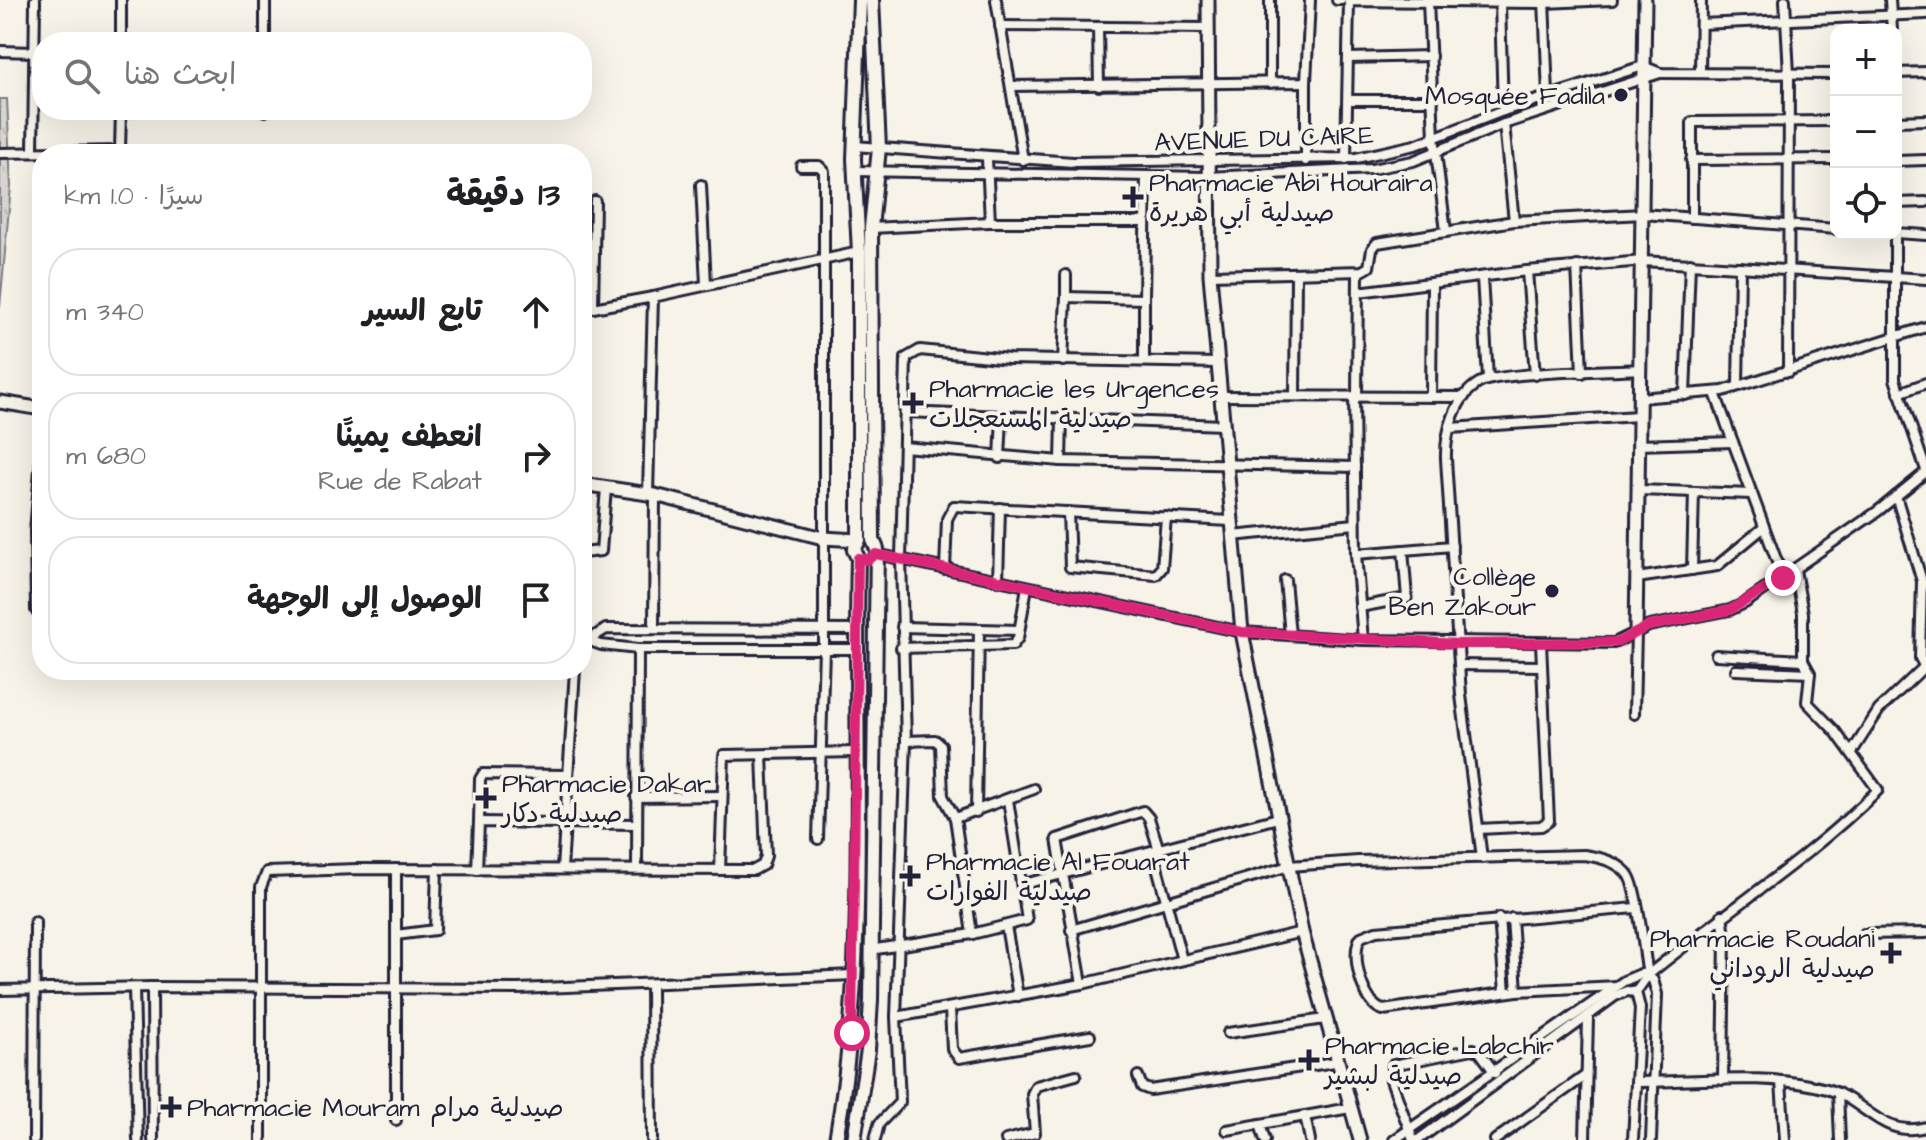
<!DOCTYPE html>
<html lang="ar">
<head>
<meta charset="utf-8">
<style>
	:root { --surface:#fff; --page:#f2f2f2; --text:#202124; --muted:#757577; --line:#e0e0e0 }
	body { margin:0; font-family:"Architects Daughter","Playpen Sans Arabic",sans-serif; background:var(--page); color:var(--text); direction:rtl }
	.controls { position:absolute; right:24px; top:24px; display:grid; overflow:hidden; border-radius:16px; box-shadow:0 8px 32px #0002 }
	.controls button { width:72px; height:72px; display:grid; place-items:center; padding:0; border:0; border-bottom:2px solid var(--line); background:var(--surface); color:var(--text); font:40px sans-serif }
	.stop { position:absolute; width:24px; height:24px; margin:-18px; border:6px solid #db2777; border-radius:50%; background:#fff }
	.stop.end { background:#db2777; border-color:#fff; box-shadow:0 2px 8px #0008 }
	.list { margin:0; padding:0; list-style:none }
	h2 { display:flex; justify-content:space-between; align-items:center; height:104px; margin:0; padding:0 32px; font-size:34px }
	h2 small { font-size:26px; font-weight:400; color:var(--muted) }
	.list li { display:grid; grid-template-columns:52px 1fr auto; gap:24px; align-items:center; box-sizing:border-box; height:128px; margin:0 16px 16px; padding:0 16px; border:2px solid var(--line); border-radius:32px }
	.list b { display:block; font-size:30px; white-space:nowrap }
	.list p { margin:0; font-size:26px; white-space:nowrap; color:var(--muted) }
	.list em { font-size:26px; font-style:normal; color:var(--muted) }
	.icon { flex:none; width:44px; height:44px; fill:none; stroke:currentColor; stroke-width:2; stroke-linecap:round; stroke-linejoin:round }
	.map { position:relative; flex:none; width:1926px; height:1140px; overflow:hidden; direction:ltr }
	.search { position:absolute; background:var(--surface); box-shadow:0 8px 32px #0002; left:32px; top:32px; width:560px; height:88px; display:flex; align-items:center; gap:20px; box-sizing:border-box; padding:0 28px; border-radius:32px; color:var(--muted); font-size:30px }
	.panel { position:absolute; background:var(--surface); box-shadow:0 8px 32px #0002; left:32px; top:144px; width:560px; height:536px; border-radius:32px; direction:rtl }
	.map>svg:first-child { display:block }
	.grass { fill:url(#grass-tufts); stroke:#7d7c85; stroke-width:2 }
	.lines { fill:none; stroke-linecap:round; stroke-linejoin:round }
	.street-casing { stroke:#22223b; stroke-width:14 }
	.secondary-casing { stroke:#22223b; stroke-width:17 }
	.primary-casing { stroke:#22223b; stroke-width:18 }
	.street { stroke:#f7f3e8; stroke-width:8 }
	.secondary { stroke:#f7f3e8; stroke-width:11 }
	.primary { stroke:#f7f3e8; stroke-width:12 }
	.route { stroke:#db2777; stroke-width:10 }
	.poi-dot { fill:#22223b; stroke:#f7f3e8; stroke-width:3 }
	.labels { text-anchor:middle; stroke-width:8; stroke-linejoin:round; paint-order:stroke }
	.poi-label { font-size:26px; fill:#22223b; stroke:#f7f3e8; text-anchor:start }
	.street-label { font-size:26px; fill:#22223b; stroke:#f7f3e8 }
</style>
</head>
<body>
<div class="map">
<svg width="1926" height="1140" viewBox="0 0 1926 1140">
	<defs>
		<pattern id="grass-tufts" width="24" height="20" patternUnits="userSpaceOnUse" patternTransform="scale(2)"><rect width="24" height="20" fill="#d8d5cf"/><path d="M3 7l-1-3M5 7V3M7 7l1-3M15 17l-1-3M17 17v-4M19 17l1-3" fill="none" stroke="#b9b7b3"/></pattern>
	</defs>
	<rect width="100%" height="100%" fill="#f7f3e8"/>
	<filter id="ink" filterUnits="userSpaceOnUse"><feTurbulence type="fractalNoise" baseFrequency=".0125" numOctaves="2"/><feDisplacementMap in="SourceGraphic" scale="16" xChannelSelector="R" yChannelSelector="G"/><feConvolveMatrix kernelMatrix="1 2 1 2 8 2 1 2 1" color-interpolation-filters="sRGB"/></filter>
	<g filter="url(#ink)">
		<path class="grass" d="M0 99H7L11 186 0 307Z"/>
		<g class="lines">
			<g class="street-casing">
				<g id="street">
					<path d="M265 0V42"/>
					<path d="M996 0 1023 160"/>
					<path d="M1337 0H1341"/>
					<path d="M1544 0 1548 95"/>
					<path d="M1785 0 1789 74 1788 372"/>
					<path d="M1890 0 1892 30"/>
					<path d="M1428 1 1434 137 1446 231"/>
					<path d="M1500 2 1503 111"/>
					<path d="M1701 24 1926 14"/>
					<path d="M1000 26 1208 28"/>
					<path d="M1098 27 1099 86"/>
					<path d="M121 42V0"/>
					<path d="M0 51 34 52"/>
					<path d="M1348 58 1431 56"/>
					<path d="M1700 73 1701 0"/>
					<path d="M1896 73 1926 72"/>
					<path d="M1306 82V161"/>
					<path d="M1270 83V0"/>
					<path d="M1011 86 1306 82 1310 0"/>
					<path d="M1348 100H1433"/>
					<path d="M265 110V111"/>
					<path d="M1896 121 1926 120"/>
					<path d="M1504 124 1514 221"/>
					<path d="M854 146 1073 162 1356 158 1415 145 1503 111 1643 66 1660 73 1836 74"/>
					<path d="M120 151 121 110"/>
					<path d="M33 152 35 0"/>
					<path d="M0 153 120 151 129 154"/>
					<path d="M987 159 990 222"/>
					<path d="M1346 159 1349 1 1544 3 1612 0"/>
					<path d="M1691 160 1836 159"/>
					<path d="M1896 161 1926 160"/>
					<path d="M801 166H819L824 171V649L818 839"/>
					<path d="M855 171 1207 177 1372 169 1413 161 1504 124 1660 73"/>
					<path d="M701 185 706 284"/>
					<path d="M1896 203 1926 202"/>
					<path d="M1692 218V122L1836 121"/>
					<path d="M871 228 990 222H1145"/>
					<path d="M1896 233 1926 235"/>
					<path d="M1895 234V379L1926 470"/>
					<path d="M1577 266 1582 373"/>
					<path d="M1527 271 1535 375"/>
					<path d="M1210 275 1362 271 1369 267 1372 249 1377 243 1514 221 1643 214 1836 229"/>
					<path d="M1482 277 1488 379"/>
					<path d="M1358 292 1527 271 1643 261 1926 279"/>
					<path d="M1066 297V275"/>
					<path d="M1144 299 1146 176"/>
					<path d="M593 308 595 201"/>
					<path d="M582 310 653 297"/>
					<path d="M1063 361 1066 297 1144 299V361"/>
					<path d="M1738 386 1740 267"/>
					<path d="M1715 393 1783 578"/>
					<path d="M1899 393 1926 383"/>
					<path d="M1685 395 1690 263"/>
					<path d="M1220 396 1464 397"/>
					<path d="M1295 396 1296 274"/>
					<path d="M1354 396 1356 554 1363 640"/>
					<path d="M1357 397 1358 272"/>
					<path d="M1431 397 1432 283"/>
					<path d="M1639 398 1723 391 1926 327"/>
					<path d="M905 412 1222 425"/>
					<path d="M1450 428 1638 416"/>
					<path d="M42 444 35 532 36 610 42 619"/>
					<path d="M1638 445 1733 442"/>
					<path d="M904 447 1061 461 1355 467"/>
					<path d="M1000 458 1002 417"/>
					<path d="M1061 461 1062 419"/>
					<path d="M1638 490 1752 494"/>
					<path d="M648 494 653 297 859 252"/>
					<path d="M1896 496 1922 581 1920 658 1926 669"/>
					<path d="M1068 512 1070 567 1156 575 1162 568 1166 517"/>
					<path d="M1232 536 1355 524"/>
					<path d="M582 553 601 551 606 488"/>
					<path d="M876 554 1242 632 1363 640 1614 643 1649 626 1730 610 1745 603 1878 511 1926 472"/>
					<path d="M1356 554 1452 546"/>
					<path d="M945 569 947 519 954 506 1230 521"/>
					<path d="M1692 570 1694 492"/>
					<path d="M1637 578 1717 566 1763 528"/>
					<path d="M1285 580 1290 635"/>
					<path d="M998 581 1000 508"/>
					<path d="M1360 607 1407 598 1403 550"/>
					<path d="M902 627 1019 630"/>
					<path d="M654 628 655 495"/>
					<path d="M582 638 601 645 638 649H856"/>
					<path d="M590 639 606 629 856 630"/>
					<path d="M901 648 1013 645 1018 638 1027 587"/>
					<path d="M1716 655 1803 660"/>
					<path d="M1460 665 1542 666"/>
					<path d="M1736 670 1810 673"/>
					<path d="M1634 714 1636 632"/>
					<path d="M906 741 935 740 941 745 943 796 955 818"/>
					<path d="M1852 752 1879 710 1924 667"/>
					<path d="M636 797 720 796"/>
					<path d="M976 812 979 629"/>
					<path d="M479 822 480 779 483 774 568 775"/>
					<path d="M1478 829 1541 826 1549 821 1541 643"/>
					<path d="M1153 852 1182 960"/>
					<path d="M1482 858 1461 695 1446 459C1445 433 1455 397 1479 383 1499 372 1610 371 1640 369"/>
					<path d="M396 869V1120"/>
					<path d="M562 869 575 670"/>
					<path d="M637 869 638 649"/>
					<path d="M477 870 479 822 636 824"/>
					<path d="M720 870 724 755 856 752"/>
					<path d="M1024 884 1278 818"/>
					<path d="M1722 915 1725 936 1723 1080"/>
					<path d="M1499 918 1505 992"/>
					<path d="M1512 918 1517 991"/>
					<path d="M1006 926 1018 996"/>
					<path d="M1071 930 1289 866 1358 861 1584 855C1599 857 1620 862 1629 876 1638 891 1644 954 1648 975L1636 992 1640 1008 1633 1140"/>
					<path d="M972 934 955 818 1034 789"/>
					<path d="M1864 934 1926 933"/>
					<path d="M396 935 435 930 437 869"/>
					<path d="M870 950 972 934 1027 920 1008 800"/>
					<path d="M1648 975C1726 911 1805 862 1878 790L1835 731 1807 702 1810 673 1803 660V613L1795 570"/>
					<path d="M651 984 652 1140"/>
					<path d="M1082 984 1057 839 1143 811 1149 818 1159 850"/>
					<path d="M1617 986 1517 991 1383 1010C1363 1005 1349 953 1361 937L1376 931 1636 908"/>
					<path d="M134 988 138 1140"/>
					<path d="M0 990 152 987"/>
					<path d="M950 1009 952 1049 959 1058 1090 1036"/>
					<path d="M896 1017 1082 984 1302 932"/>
					<path d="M1228 1033 1325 1019"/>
					<path d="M1138 1076 1142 1087 1150 1090 1335 1062"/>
					<path d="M1636 1082C1698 1082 1766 1072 1827 1089 1865 1100 1882 1139 1926 1127"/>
					<path d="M1781 1082 1785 1140"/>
					<path d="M1838 1093 1840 1140"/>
					<path d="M1305 1116 1310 1140"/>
					<path d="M1260 1124 1265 1140"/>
					<path d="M1227 1130 1350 1108"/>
					<path d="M34 1140 35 922"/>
					<path d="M153 1140 152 987 518 989 854 975"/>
					<path d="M261 1140V887L267 872 358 869 754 870 763 865 766 856 762 755"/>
					<path d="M875 1140 879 1124 900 1102 896 1017 906 741 901 559 906 358 920 350 1009 359 1218 363"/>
					<path d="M1006 1140 1035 1133 1032 1094 1036 1086 1076 1075"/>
					<path d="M1394 1140 1624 981 1643 973 1653 980 1657 994 1651 1140"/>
					<path d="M1413 1140 1391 1080 1393 1065 1473 1049 1479 1051 1495 1073"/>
					<path d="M1418 1140 1615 996 1627 991 1636 992"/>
					<path d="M1495 1140 1585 1076"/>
					<path d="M1585 1140 1588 1018"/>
				</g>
			</g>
			<g class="secondary-casing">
				<g id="secondary">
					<path d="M1208 0 1210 275 1242 632 1302 932 1360 1140"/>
					<path d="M0 402 42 409"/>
					<path d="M582 484 655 495 823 538 858 540"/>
					<path d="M1636 632 1645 0"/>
				</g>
			</g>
			<g class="primary-casing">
				<g id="primary">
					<path d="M836 1140C870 949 853 751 858 558L854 550 859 540V252L854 159 860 0"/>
					<path d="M854 1140 868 1050 871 1000 877 549 873 540 871 228 879 148 872 0"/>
				</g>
			</g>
			<use href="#street" class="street"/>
			<use href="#secondary" class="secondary"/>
			<use href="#primary" class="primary"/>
		</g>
	</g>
	<g class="lines" filter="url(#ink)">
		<path class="route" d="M852 1033 858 558 867 560 876 554 1242 632 1459 644 1618 642 1649 626 1730 610 1783 578"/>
	</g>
	<g class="poi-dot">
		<circle cx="1621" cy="95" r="8"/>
		<path d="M1129 185h8v8h8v8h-8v8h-8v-8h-8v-8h8z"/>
		<path d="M909 391h8v8h8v8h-8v8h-8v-8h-8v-8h8z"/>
		<circle cx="1552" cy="591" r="8"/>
		<path d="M482 786h8v8h8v8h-8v8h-8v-8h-8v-8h8z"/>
		<path d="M906 864h8v8h8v8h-8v8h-8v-8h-8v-8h8z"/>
		<path d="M1887 941h8v8h8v8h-8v8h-8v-8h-8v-8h8z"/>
		<path d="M1305 1048h8v8h8v8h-8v8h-8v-8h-8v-8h8z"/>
		<path d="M167 1095h8v8h8v8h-8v8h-8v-8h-8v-8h8z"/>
	</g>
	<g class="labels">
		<g class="poi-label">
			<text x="1605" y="104" text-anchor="end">Mosquée Fadila</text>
			<text x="1149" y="191">Pharmacie Abi Houraira<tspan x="1149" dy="30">صيدلية أبي هريرة</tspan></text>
			<text x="929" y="397">Pharmacie les Urgences<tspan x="929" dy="30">صيدلية المستعجلات</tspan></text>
			<text x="1536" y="585" text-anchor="end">Collège<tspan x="1536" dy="30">Ben Zakour</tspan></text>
			<text x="502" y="792">Pharmacie Dakar<tspan x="502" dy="30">صيدلية دكار</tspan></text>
			<text x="926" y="870">Pharmacie Al Fouarat<tspan x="926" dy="30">صيدلية الفوارات</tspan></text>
			<text x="1875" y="947" text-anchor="end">Pharmacie Roudani<tspan x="1875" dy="30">صيدلية الروداني</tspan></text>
			<text x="1325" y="1054">Pharmacie Labchir<tspan x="1325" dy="30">صيدلية لبشير</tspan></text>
			<text x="187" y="1116">Pharmacie Mouram صيدلية مرام</text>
		</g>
		<g class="street-label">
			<text transform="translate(1264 138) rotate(-2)" y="9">AVENUE DU CAIRE</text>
		</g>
	</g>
</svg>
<div class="controls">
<button>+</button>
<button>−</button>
<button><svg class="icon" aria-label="locate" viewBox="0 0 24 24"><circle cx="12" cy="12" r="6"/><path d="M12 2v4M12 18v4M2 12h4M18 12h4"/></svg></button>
</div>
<div class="stop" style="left:852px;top:1033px"></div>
<div class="stop end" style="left:1783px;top:578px"></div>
<div class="search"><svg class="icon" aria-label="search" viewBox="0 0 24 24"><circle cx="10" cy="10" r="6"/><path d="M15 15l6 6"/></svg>ابحث هنا</div>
<section class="panel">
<h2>13 دقيقة<small>سيرًا · 1.0 km</small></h2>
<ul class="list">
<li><svg class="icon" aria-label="ahead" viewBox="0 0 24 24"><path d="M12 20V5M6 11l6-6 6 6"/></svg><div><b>تابع السير</b></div><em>340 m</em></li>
<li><svg class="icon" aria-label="right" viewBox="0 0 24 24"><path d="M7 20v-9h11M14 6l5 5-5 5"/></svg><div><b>انعطف يمينًا</b><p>Rue de Rabat</p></div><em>680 m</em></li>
<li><svg class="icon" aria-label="arrive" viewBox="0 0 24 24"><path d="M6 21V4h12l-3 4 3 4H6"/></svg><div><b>الوصول إلى الوجهة</b></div></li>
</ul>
</section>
</div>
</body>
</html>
